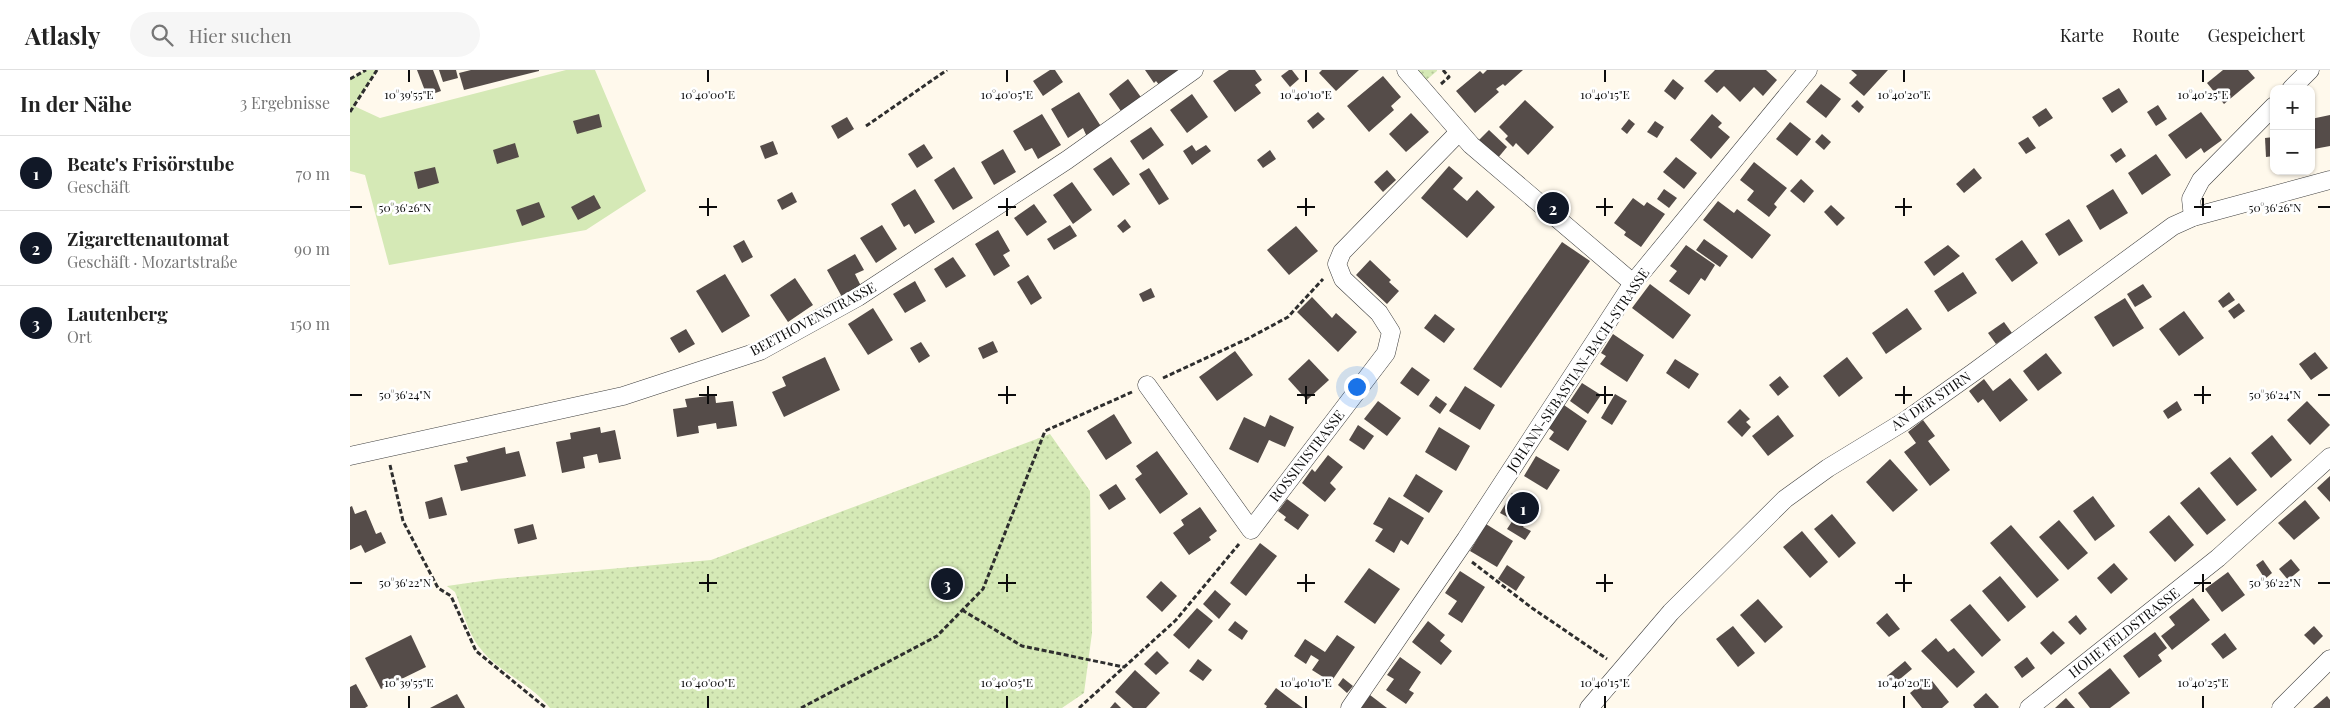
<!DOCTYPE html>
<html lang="de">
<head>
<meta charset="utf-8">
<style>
	:root { --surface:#fff; --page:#f6f6f6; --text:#222; --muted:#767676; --line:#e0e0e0; --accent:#111827 }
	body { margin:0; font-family:"Playfair Display",serif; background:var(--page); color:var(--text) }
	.controls { position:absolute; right:15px; top:15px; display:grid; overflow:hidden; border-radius:10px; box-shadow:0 1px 4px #0004 }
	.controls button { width:45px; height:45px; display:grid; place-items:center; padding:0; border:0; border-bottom:1px solid var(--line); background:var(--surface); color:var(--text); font:25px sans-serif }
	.you { position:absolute; left:1006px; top:316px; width:18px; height:18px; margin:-12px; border:4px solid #fff; border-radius:50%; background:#1a73e8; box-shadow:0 0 0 8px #1a73e833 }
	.badge { display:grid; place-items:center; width:32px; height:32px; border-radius:50%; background:var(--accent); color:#fff; font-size:16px; font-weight:700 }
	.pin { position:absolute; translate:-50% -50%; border:2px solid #fff; box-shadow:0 1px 5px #0006 }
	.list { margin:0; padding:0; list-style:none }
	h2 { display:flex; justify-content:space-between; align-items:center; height:65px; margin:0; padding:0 20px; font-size:21px }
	h2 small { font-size:16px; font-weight:400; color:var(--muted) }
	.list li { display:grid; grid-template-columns:32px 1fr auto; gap:15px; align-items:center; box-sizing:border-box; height:75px; padding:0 20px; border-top:1px solid var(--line) }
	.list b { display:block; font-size:19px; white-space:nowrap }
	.list p { margin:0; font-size:16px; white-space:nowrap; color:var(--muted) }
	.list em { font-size:16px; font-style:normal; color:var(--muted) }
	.icon { flex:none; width:28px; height:28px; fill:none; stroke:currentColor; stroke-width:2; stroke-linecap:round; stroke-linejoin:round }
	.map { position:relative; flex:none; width:1980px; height:638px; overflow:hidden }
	header { display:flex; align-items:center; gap:30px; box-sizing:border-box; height:70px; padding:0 25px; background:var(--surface); border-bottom:1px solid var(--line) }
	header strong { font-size:24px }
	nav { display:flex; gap:28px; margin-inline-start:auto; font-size:18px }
	.search { width:350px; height:45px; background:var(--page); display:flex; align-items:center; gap:12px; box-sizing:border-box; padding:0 18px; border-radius:28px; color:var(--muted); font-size:19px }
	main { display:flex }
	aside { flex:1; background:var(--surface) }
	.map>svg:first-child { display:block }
	.grass { fill:url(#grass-dots) }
	.garden { fill:#d5e9b6 }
	.building { fill:#554c49 }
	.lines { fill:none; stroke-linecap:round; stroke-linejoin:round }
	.street-casing { stroke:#3f3f3f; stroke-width:19 }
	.path { stroke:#2e2e2e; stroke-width:3; stroke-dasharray:5 2.5; stroke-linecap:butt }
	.street { stroke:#fff; stroke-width:18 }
	.ticks { fill:none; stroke:#0c0c0c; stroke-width:2 }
	.labels { text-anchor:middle; stroke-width:5; stroke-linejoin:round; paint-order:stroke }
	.street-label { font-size:14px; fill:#0c0c0c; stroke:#fff }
	.ticks-label { font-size:12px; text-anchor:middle; fill:#0c0c0c; stroke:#fff; stroke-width:5; stroke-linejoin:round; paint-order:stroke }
</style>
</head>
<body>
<header>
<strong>Atlasly</strong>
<div class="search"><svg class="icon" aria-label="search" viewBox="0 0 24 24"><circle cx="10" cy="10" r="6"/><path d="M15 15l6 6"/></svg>Hier suchen</div>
<nav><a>Karte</a><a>Route</a><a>Gespeichert</a></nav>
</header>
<main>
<aside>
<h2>In der Nähe<small>3 Ergebnisse</small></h2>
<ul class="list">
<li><span class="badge">1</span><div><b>Beate's Frisörstube</b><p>Geschäft</p></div><em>70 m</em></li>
<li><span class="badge">2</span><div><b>Zigarettenautomat</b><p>Geschäft · Mozartstraße</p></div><em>90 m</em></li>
<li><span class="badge">3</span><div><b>Lautenberg</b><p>Ort</p></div><em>150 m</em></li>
</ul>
</aside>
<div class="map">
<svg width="1980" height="638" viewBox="0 0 1980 638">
	<defs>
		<pattern id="grass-dots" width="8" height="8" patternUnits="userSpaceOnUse" patternTransform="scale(1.25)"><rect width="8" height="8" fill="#d5e9b6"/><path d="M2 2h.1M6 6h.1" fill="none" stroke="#b6c79b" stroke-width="1.8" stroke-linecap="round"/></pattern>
	</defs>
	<rect width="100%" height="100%" fill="#fff9ec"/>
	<g class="grass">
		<path d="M1064 0H1087V1L1074 12Z"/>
		<path d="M700 364 740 421 742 563 734 623 712 638H200C181 613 149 603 130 578 120 567 111 537 105 522L97 516 146 509 361 490Z"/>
	</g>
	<path class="garden" d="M16 0H27L4 36 30 48 216 0H245L296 121 236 160 39 195 15 105 0 101V9Z"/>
	<g class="building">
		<path d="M67 0H83L91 21 77 26Z"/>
		<path d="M89 0H106L108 8 93 12Z"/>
		<path d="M121 0H189V1L114 20 109 3Z"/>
		<path d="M700 0H705L713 12 693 26 683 11Z"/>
		<path d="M795 0H832L810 16 806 11 804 13Z"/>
		<path d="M879 0H905L912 10 905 15 911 23 885 42 863 11Z"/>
		<path d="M939 0H942L949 9 940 17 931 6Z"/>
		<path d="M972 0H1009L986 21 969 3Z"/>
		<path d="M1137 0H1173L1155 16 1153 14 1146 19 1149 22 1125 43 1106 21 1130 1 1133 4Z"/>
		<path d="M1365 0H1416L1427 10 1413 26 1404 17 1390 32 1374 16 1367 23 1354 11Z"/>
		<path d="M1501 0H1538L1514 26 1499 13 1507 5Z"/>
		<path d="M1873 0H1898L1905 8 1874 34 1857 13Z"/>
		<path d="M1033 6 1051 27 1041 36 1044 40 1019 62 997 36Z"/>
		<path d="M778 9 793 30 773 44 759 24Z"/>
		<path d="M1323 9 1334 18 1325 30 1314 21Z"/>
		<path d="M1471 14 1491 29 1476 48 1456 32Z"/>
		<path d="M1769 18 1778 32 1762 43 1752 28Z"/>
		<path d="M729 22 752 58 737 67 733 58 718 68 701 39Z"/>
		<path d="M842 24 858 47 837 63 820 40Z"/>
		<path d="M1175 30 1204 57 1178 85 1166 73 1163 77 1155 69 1158 66 1149 57Z"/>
		<path d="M1507 30 1514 37 1509 43 1501 36Z"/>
		<path d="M1808 35 1817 49 1806 56 1797 42Z"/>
		<path d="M1696 38 1703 48 1689 57 1682 47Z"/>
		<path d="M968 42 975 49 963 59 957 51Z"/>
		<path d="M1851 42 1872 70 1854 83 1851 78 1836 89 1818 65Z"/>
		<path d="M1061 43 1079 62 1056 82 1039 64Z"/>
		<path d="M249 44 252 57 227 64 223 51Z"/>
		<path d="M692 44 711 75 688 89 682 78 675 81 663 61Z"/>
		<path d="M1362 44 1372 53 1368 57 1380 67 1361 89 1340 70Z"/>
		<path d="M1980 45V76L1964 79 1961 49Z"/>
		<path d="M497 47 504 59 488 69 481 56Z"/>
		<path d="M1279 49 1285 54 1277 64 1271 59Z"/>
		<path d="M1305 51 1314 57 1307 68 1297 62Z"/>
		<path d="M1440 52 1461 69 1447 86 1426 69Z"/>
		<path d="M801 57 814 75 793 90 780 71Z"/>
		<path d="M1139 60 1157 77 1147 89 1128 71Z"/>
		<path d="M1472 64 1481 72 1474 80 1465 72Z"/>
		<path d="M1678 67 1686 78 1676 84 1668 73Z"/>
		<path d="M1924 67V86L1916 87 1915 68Z"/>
		<path d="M423 71 428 84 415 89 410 76Z"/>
		<path d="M165 73 169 87 147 94 143 80Z"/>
		<path d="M574 74 583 88 567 98 558 84Z"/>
		<path d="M842 75 846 81 856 75 861 81 842 95 833 81Z"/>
		<path d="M1771 78 1776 86 1766 93 1760 85Z"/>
		<path d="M653 79 666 102 644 115 631 92Z"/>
		<path d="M920 80 926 89 913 98 907 90Z"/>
		<path d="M1806 84 1821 105 1792 125 1778 103Z"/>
		<path d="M761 87 780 114 763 126 743 99Z"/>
		<path d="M1326 87 1347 103 1334 119 1313 102Z"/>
		<path d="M1404 92 1437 118 1424 134 1427 137 1419 147 1397 130 1404 121 1390 110Z"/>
		<path d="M1099 96 1113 108 1103 119 1117 131 1127 120 1145 137 1117 168 1071 128Z"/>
		<path d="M85 97 89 113 68 119 64 102Z"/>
		<path d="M604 97 623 128 603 140 584 110Z"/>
		<path d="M799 98 819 129 809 135 789 104Z"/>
		<path d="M1624 98 1632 108 1614 123 1606 114Z"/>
		<path d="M1037 100 1046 110 1033 122 1024 112Z"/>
		<path d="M1451 109 1464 121 1454 133 1440 121Z"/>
		<path d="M722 112 742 140 723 154 703 125Z"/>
		<path d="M565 119 585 152 565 164 559 154 554 157 541 134Z"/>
		<path d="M1314 119 1327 128 1319 138 1307 129Z"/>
		<path d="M1763 119 1778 143 1750 160 1736 136Z"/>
		<path d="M442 122 447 132 432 140 427 130Z"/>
		<path d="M244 125 251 138 228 150 221 137Z"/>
		<path d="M1283 128 1294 136 1297 132 1315 144 1291 177 1274 165 1276 162 1264 153Z"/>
		<path d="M1368 131 1384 143 1387 139 1421 165 1402 189 1353 150Z"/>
		<path d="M189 132 195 147 172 156 166 140Z"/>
		<path d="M684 134 697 152 677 166 664 148Z"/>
		<path d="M1481 135 1495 148 1487 156 1474 142Z"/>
		<path d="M775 149 781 157 773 163 767 156Z"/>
		<path d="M1719 149 1733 171 1709 186 1695 164Z"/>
		<path d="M532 155 547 179 526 193 510 168Z"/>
		<path d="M720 155 727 166 704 180 697 169Z"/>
		<path d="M946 156 968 181 939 205 917 180Z"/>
		<path d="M648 160 660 181 653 185 660 196 644 206 625 174Z"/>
		<path d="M1354 169 1378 186 1370 197 1346 180Z"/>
		<path d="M394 170 403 187 392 193 383 176Z"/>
		<path d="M1672 170 1688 193 1662 212 1645 189Z"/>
		<path d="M1212 172 1240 191 1151 318 1123 299Z"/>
		<path d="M1336 175 1365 195 1355 211 1351 208 1339 225 1319 211 1327 201 1320 196Z"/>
		<path d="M1598 175 1610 186 1584 206 1574 192Z"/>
		<path d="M505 184 514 200 505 204 511 216 492 227 477 200Z"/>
		<path d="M603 187 616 206 596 218 584 199Z"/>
		<path d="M1020 190 1041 210 1039 212 1049 221 1037 234 1006 205Z"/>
		<path d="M1613 202 1627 223 1598 242 1584 221Z"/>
		<path d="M375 204 400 246 372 263 346 221Z"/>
		<path d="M678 205 692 228 681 235 667 212Z"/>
		<path d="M445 208 463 235 438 252 420 225Z"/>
		<path d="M565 211 576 231 555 243 543 224Z"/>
		<path d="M1300 214 1341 245 1323 269 1282 238Z"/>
		<path d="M1793 214 1802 227 1785 237 1777 224Z"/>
		<path d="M801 218 805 227 793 232 789 224Z"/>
		<path d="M1879 222 1885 230 1873 238 1868 231Z"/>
		<path d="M962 227 982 248 986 243 1007 262 988 282 947 242Z"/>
		<path d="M1775 228 1794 258 1763 277 1744 247Z"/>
		<path d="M1889 233 1895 241 1884 249 1878 241Z"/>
		<path d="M523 238 543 270 518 285 498 254Z"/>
		<path d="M1557 238 1572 259 1536 284 1522 263Z"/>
		<path d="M1834 241 1854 268 1829 286 1809 259Z"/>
		<path d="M1085 244 1105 259 1094 273 1074 258Z"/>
		<path d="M1654 252 1662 263 1646 274 1638 263Z"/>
		<path d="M336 259 345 274 329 283 320 268Z"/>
		<path d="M1263 264 1294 285 1277 312 1250 294 1256 286 1251 283Z"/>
		<path d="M643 271 648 282 633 289 628 278Z"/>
		<path d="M571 272 580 286 569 293 560 278Z"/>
		<path d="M885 281 903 305 867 331 849 307Z"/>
		<path d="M1965 282 1978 298 1961 310 1949 294Z"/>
		<path d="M1696 283 1712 303 1688 321 1673 301Z"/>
		<path d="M475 287 490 320 434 347 422 322 436 316 432 307Z"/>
		<path d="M1497 287 1513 308 1489 327 1473 306Z"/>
		<path d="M959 289 979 310 957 330 938 309Z"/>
		<path d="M1325 289 1349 304 1339 319 1316 303Z"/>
		<path d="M1062 297 1080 310 1068 326 1050 313Z"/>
		<path d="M1430 306 1439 317 1428 326 1419 315Z"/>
		<path d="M1660 308 1678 330 1650 352 1633 329 1628 333 1619 321 1634 309 1643 321Z"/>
		<path d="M1232 313 1251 325 1238 344 1220 331Z"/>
		<path d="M1115 316 1145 335 1130 360 1099 341Z"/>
		<path d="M1265 324 1277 331 1262 355 1251 348Z"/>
		<path d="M365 325 366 333 383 331 387 356 367 359 366 353 348 356 349 363 327 367 323 339 337 337 335 329Z"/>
		<path d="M1086 326 1097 334 1090 344 1079 336Z"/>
		<path d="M1028 331 1051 348 1037 366 1014 349Z"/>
		<path d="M1827 331 1832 340 1818 349 1813 341Z"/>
		<path d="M1957 331 1980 355 1960 375 1937 350Z"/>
		<path d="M1211 333 1237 351 1218 381 1199 369 1204 362 1196 356Z"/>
		<path d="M1390 339 1400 349 1396 352 1401 357 1392 367 1377 352Z"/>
		<path d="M764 344 782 373 756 390 737 361Z"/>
		<path d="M920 345 944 357 935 377 919 370 908 393 879 379 894 347 915 357Z"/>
		<path d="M1428 345 1444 366 1418 386 1402 366Z"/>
		<path d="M1573 350 1585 366 1578 371 1600 400 1580 416 1554 382 1566 373 1558 362Z"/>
		<path d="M1008 355 1024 366 1014 380 999 370Z"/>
		<path d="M250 357 251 363 265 360 271 389 249 393 247 384 233 387 235 398 212 403 206 372 221 369 220 363Z"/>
		<path d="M1089 357 1120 376 1106 401 1075 382Z"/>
		<path d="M1922 365 1942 390 1921 408 1901 383Z"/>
		<path d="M155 377 156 384 169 381 176 406 111 421 104 395 118 392 116 387Z"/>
		<path d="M807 381 838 424 810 444 785 409 792 404 786 396Z"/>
		<path d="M978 385 993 397 980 413 986 419 975 432 952 413 962 399 965 402Z"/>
		<path d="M1186 386 1210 400 1197 420 1174 406Z"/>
		<path d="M1880 387 1907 420 1887 436 1860 403Z"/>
		<path d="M1540 389 1568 420 1543 442 1516 412Z"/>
		<path d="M1066 404 1093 421 1079 443 1053 426Z"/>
		<path d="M1980 406V432L1967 418Z"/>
		<path d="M766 414 776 429 759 440 749 425Z"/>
		<path d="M1849 417 1876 450 1857 465 1830 433Z"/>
		<path d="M1162 423 1185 436 1173 457 1181 461 1175 470 1157 459 1163 450 1150 443Z"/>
		<path d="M1743 426 1765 456 1745 471 1723 441Z"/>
		<path d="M92 427 97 445 79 449 75 432Z"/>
		<path d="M1039 427 1074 448 1058 475 1051 470 1044 483 1025 471 1033 459 1023 454Z"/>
		<path d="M937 429 959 445 948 460 934 450 936 447 928 441Z"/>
		<path d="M1955 430 1970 448 1944 470 1928 453Z"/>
		<path d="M2 436 5 444 16 440 26 464 31 462 36 473 15 483 11 475 0 480V437Z"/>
		<path d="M850 437 867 461 859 467 861 470 839 485 823 463 834 455 831 450Z"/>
		<path d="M1482 444 1506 473 1489 488 1464 459Z"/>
		<path d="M1819 445 1844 475 1825 492 1799 462Z"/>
		<path d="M1709 450 1738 483 1718 500 1689 467Z"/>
		<path d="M183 454 187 469 168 474 164 459Z"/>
		<path d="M1136 454 1163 471 1147 497 1120 481Z"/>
		<path d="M1661 455 1709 510 1687 528 1640 473Z"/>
		<path d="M1452 461 1478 492 1460 508 1433 477Z"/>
		<path d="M910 473 927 486 896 526 880 513Z"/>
		<path d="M1941 489 1950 500 1938 510 1929 499Z"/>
		<path d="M1913 490 1922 503 1915 509 1906 495Z"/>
		<path d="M1764 493 1778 509 1761 524 1747 508Z"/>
		<path d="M1157 495 1175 507 1166 521 1148 509Z"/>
		<path d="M1019 498 1050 519 1025 554 994 532Z"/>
		<path d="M1110 501 1135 517 1112 553 1098 544 1107 531 1095 523Z"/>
		<path d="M1878 502 1895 525 1872 542 1855 519Z"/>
		<path d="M1650 506 1676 537 1658 552 1632 521Z"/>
		<path d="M811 511 827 526 812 542 796 527Z"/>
		<path d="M865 520 881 534 869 549 853 534Z"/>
		<path d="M1843 528 1860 550 1822 580 1811 566 1825 555 1819 547Z"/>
		<path d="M1408 529 1433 557 1415 573 1390 545Z"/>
		<path d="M1620 534 1651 570 1632 587 1600 550Z"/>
		<path d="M847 538 863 551 839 579 823 565Z"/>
		<path d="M1537 543 1550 559 1539 567 1526 553Z"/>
		<path d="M1726 545 1737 559 1730 565 1718 552Z"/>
		<path d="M885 551 898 561 892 570 878 560Z"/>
		<path d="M1078 551 1095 565 1090 571 1102 581 1091 595 1062 572Z"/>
		<path d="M1383 556 1405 583 1388 597 1366 569Z"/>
		<path d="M1964 556 1973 566 1964 575 1954 565Z"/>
		<path d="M1703 561 1715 573 1701 585 1690 573Z"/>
		<path d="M1805 562 1817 578 1808 585 1812 591 1789 608 1773 586Z"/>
		<path d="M1875 563 1887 579 1873 589 1861 574Z"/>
		<path d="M61 565 76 597 31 619 15 588Z"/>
		<path d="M987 565 1005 577 981 612 962 600 969 590 961 585 956 594 944 586 955 569 975 582Z"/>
		<path d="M1586 568 1598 582 1604 578 1625 602 1607 618 1571 581Z"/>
		<path d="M807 581 819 593 806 605 794 594Z"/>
		<path d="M1050 587 1071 602 1059 620 1064 623 1056 634 1036 620 1044 609 1037 605Z"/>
		<path d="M1677 587 1685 598 1672 608 1664 597Z"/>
		<path d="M848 589 862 600 853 611 839 601Z"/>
		<path d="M1555 591 1562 599 1544 614 1537 606Z"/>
		<path d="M1760 598 1780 623 1760 638H1740L1728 623Z"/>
		<path d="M785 600 810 623 796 638H783L765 622Z"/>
		<path d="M1579 607 1599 632 1592 638H1572L1560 623Z"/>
		<path d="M993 608 1003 616 997 623 988 615Z"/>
		<path d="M6 614 18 636 15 638H0V617Z"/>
		<path d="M926 618 943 631 953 638H916L917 636 914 634Z"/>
		<path d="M1636 623 1649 637 1648 638H1625L1623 635Z"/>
		<path d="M107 624 115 638H80Z"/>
		<path d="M1020 625 1037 638H1011Z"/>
		<path d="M1977 626 1980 630V638H1963Z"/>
		<path d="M1716 628 1725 638H1705Z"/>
		<path d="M765 632 771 638H760Z"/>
	</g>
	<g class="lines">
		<g class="street-casing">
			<g id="street">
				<path d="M1056 0 1121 75 1283 213"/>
				<path d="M1941 19 1960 0"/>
				<path d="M1843 147 1841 129 1851 110 1924 36"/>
				<path d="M797 315 901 460 1036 283 1041 262 1029 243 993 209 987 194 992 182 1109 62"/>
				<path d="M0 386 273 326 410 281 508 227 717 90 844 0"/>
				<path d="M1000 638 1116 469 1283 213 1458 0"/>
				<path d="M1239 638 1321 542 1435 429 1478 398 1555 351 1624 302 1823 156 1843 147 1980 110"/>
				<path d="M1679 638 1868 488 1980 387"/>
				<path d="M1931 638 1980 589"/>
			</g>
		</g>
		<g class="path">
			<path d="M0 9 16 0"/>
			<path d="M1091 14 1099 7 1093 0"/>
			<path d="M0 42 27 0"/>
			<path d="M516 56 597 0"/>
			<path d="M813 308 899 268 938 247 973 209"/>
			<path d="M40 395 53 451 88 518 101 526 126 581 196 638"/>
			<path d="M1122 492 1182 538 1257 589"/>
			<path d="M612 540 672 576 774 597"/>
			<path d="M451 638 587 566 633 519 695 361 782 322"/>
			<path d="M729 638 826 550 889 474"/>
		</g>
		<use href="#street" class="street"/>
	</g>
	<path class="ticks" d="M59 0V12M358 0V12M657 0V12M956 0V12M1255 0V12M1554 0V12M1853 0V12M358 128V146M657 128V146M956 128V146M1255 128V146M1554 128V146M1853 128V146M0 137H12M349 137H367M648 137H666M947 137H965M1246 137H1263M1545 137H1562M1844 137H1861M1968 137H1980M358 316V334M657 316V334M956 316V334M1255 316V334M1554 316V334M1853 316V334M0 325H12M349 325H367M648 325H666M947 325H965M1246 325H1263M1545 325H1562M1844 325H1861M1968 325H1980M358 504V522M657 504V522M956 504V522M1255 504V522M1554 504V522M1853 504V522M0 513H12M349 513H367M648 513H666M947 513H965M1246 513H1263M1545 513H1562M1844 513H1861M1968 513H1980M59 626V638M358 626V638M657 626V638M956 626V638M1255 626V638M1554 626V638M1853 626V638"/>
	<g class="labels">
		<g class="street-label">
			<text transform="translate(463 249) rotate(-28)" y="5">BEETHOVENSTRASSE</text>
			<text transform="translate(1228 300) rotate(-56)" y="5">JOHANN-SEBASTIAN-BACH-STRASSE</text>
			<text transform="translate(1581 331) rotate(-34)" y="5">AN DER STIRN</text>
			<text transform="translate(957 386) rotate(-52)" y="5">ROSSINISTRASSE</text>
			<text transform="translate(1774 563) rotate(-38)" y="5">HOHE FELDSTRASSE</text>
		</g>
	</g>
	<g class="ticks-label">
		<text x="59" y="29">10°39'55"E</text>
		<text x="358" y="29">10°40'00"E</text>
		<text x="657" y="29">10°40'05"E</text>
		<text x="956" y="29">10°40'10"E</text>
		<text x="1255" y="29">10°40'15"E</text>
		<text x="1554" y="29">10°40'20"E</text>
		<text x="1853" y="29">10°40'25"E</text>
		<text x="55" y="142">50°36'26"N</text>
		<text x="1925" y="142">50°36'26"N</text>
		<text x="55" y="329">50°36'24"N</text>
		<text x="1925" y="329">50°36'24"N</text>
		<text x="55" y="517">50°36'22"N</text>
		<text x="1925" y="517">50°36'22"N</text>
		<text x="59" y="617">10°39'55"E</text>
		<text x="358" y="617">10°40'00"E</text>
		<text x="657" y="617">10°40'05"E</text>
		<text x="956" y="617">10°40'10"E</text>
		<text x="1255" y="617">10°40'15"E</text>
		<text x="1554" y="617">10°40'20"E</text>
		<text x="1853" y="617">10°40'25"E</text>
	</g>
</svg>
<div class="controls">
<button>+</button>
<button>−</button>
</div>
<div class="you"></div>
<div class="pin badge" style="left:1173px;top:438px">1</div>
<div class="pin badge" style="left:1203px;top:138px">2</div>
<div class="pin badge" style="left:597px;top:514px">3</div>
</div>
</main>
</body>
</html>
